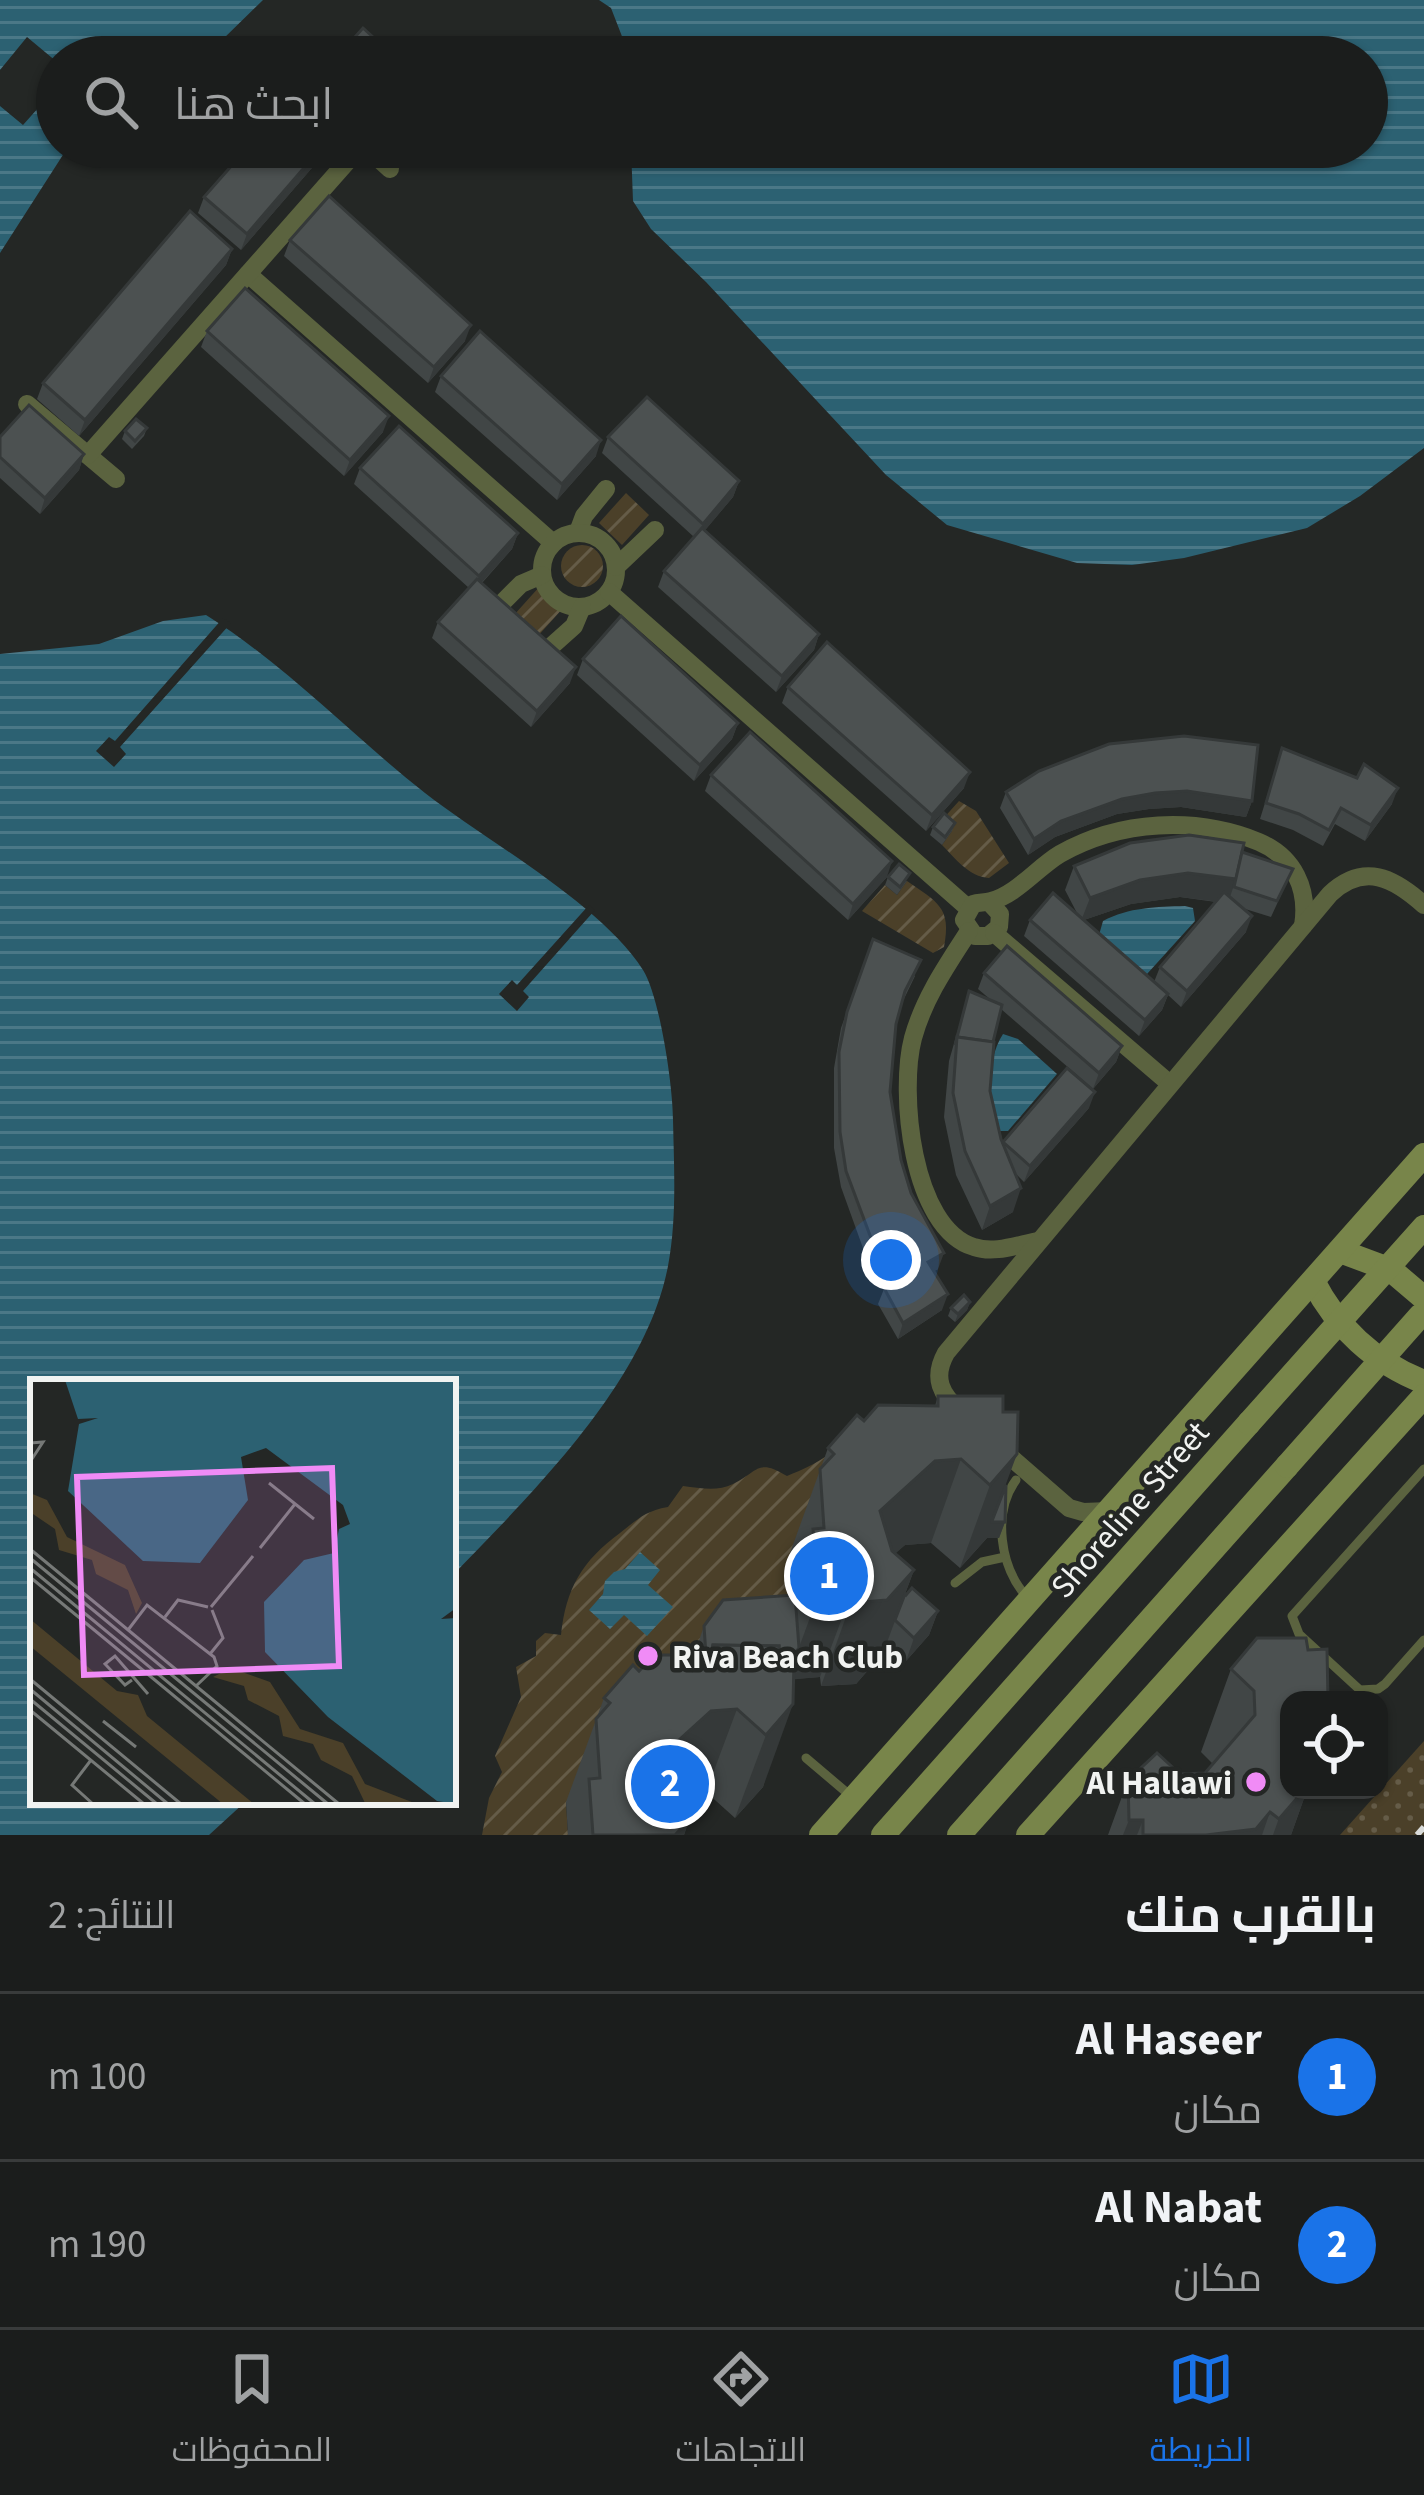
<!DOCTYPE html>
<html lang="ar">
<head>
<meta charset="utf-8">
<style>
	:root { --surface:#1b1d1c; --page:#242625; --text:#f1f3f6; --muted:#a0a2a3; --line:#393b3b; --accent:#1a73e8 }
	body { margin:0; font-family:"Source Sans 3",Cairo,sans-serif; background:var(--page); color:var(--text); direction:rtl }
	.controls { position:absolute; right:36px; bottom:36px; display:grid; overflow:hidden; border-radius:24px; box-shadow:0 3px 9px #0004 }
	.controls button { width:108px; height:108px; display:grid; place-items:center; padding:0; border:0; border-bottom:3px solid var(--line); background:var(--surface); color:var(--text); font:60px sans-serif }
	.you { position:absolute; left:891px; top:1260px; width:42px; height:42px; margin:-30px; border:9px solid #fff; border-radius:50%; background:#1a73e8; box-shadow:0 0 0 18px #1a73e833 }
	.badge { display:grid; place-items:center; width:78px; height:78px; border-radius:50%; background:var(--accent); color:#fff; font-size:39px; font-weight:700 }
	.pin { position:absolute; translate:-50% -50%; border:6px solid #fff; box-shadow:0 3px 12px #0006 }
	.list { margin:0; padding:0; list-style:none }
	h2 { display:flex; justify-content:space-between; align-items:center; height:156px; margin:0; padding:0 48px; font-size:51px }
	h2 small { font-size:39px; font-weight:400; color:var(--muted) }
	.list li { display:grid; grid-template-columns:78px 1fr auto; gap:36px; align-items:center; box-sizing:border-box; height:168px; padding:0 48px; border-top:3px solid var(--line) }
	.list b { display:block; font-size:45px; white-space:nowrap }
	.list p { margin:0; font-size:39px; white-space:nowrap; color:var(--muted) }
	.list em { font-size:39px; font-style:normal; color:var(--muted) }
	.icon { flex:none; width:66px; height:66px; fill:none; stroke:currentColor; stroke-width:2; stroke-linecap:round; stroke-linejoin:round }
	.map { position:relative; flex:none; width:1424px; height:1835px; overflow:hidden; direction:ltr }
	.search { position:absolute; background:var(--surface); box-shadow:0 3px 9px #0004; left:36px; right:36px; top:36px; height:132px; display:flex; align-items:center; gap:30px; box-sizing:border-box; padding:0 42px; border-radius:66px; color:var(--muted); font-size:45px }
	.sheet { height:492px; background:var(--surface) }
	nav { display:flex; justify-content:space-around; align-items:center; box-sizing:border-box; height:168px; border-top:3px solid var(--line); background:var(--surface); font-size:33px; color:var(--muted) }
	nav a { display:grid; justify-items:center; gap:6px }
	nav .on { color:var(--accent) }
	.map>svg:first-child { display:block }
	.park { fill:url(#park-dots) }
	.garden { fill:url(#garden-furrows) }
	.water { fill:url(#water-rules) }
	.pier { fill:#242725 }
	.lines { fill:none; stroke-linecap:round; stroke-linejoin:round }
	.lane { stroke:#5b633f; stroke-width:9 }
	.street { stroke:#5b633f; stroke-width:18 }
	.secondary { stroke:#78854a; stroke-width:24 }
	.rail { stroke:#d9dbd9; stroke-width:6; stroke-dasharray:24 12; stroke-linecap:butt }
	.secondary-bridge { stroke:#78854a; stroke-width:24 }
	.wall { fill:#414646; fill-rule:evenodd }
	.shaded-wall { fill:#353939 }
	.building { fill:#4c5151; stroke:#353939; stroke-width:3 }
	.poi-dot { fill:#f08bf6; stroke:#242725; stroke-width:4.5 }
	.labels { text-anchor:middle; stroke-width:9; stroke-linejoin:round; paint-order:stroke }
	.street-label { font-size:33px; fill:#f1f3f1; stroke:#242725 }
	.poi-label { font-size:33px; font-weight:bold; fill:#f1f3f1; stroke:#242725; text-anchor:start }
	.inset-road { fill:none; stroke:#767977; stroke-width:3 }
	.view { fill:#f08bf6; fill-opacity:0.15; stroke:#f08bf6; stroke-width:6 }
	.inset-edge { fill:none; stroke:#f1f3f1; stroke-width:6 }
</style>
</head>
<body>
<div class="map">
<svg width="1424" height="1835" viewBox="0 0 1424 1835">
	<defs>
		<pattern id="park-dots" width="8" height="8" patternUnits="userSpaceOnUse" patternTransform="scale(3)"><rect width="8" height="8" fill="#4b4029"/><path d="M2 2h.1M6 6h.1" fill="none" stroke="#655c48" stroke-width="1.8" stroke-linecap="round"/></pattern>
		<pattern id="garden-furrows" width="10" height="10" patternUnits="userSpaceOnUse" patternTransform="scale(3)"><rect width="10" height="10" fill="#4b4029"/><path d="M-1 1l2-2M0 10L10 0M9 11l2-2" fill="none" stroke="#655c48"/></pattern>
		<pattern id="water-rules" width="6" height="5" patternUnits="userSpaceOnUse" patternTransform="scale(3)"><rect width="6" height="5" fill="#2c6172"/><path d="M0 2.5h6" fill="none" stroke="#4b7887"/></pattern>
	</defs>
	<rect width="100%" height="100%" fill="#242725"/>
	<path class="park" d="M1424 1741V1835H1340Z"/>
	<g class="garden">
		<path d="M626 493 649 515 622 545 599 523Z"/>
		<circle cx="582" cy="566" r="21"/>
		<path d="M541 585 564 607 537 637 514 615Z"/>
		<path d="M959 801 976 811 1009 863 989 878C969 877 955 858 942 845L952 831 941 821Z"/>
		<path d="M907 881C937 902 952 907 944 947L933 953 862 911 885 885 897 895Z"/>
		<path d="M920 1405 957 1416 794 1611 693 1657 566 1803 568 1835H482L489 1798 502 1772 495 1756 521 1697 516 1667 536 1656V1641L545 1633 561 1635C566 1588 582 1561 620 1533 638 1519 645 1511 668 1507L683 1486C700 1488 717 1492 733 1484 759 1471 757 1458 787 1476 819 1463 840 1452 856 1420L876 1421Z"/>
	</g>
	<g class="water">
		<path d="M0 0H263L220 42 195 57H57V147H68L0 253Z"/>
		<path d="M599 0H1424V448L1360 496 1307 528 1184 558 1132 565 1077 563 947 525 886 475 706 282 651 229 633 201 631 147H1367V57H630L611 8Z"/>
		<path d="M206 615C286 665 351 735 425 793 488 842 601 904 643 970 660 997 673 1087 673 1120 674 1167 677 1219 668 1266 646 1382 532 1493 453 1575V1382H33V1802H245L209 1835H0V654L99 644 163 621Z"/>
		<path d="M1185 906 1193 908 1195 921 1147 974H1140L1099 935 1103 921C1129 907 1157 907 1185 906Z"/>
		<path d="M1003 1034 1018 1039 1057 1074 1008 1131H995C990 1100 985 1062 1003 1034Z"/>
		<path d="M640 1552 660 1570 648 1585 673 1607 647 1636 624 1615 610 1629 589 1610 603 1594 605 1581 614 1572 625 1569Z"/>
	</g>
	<g class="pier">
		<path d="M27 37 57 62V82L51 90 57 96V122L39 107 23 125 0 106V70Z"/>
		<path d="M223 618 231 623 120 747 126 754 114 767 96 751 109 737 115 741Z"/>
		<path d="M589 905 595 910 523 991 529 997 517 1011 499 994 512 980 517 985Z"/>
	</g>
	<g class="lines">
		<g class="lane">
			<path d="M1424 1469 1292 1616 1299 1634 1360 1690 1378 1689 1385 1684 1424 1640"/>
			<path d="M1016 1480C992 1513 1000 1568 1027 1597"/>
			<path d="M955 1583 982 1562 1005 1557"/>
			<path d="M806 1758 852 1797"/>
		</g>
		<g class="street">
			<path d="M366 147 390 169"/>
			<path d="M248 274 552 542"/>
			<path d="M27 404 116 479"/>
			<path d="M88 455 360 147"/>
			<path d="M578 532 584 516 606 489"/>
			<circle cx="579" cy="570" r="37"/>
			<path d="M616 567 655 530"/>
			<path d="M609 592 968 908"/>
			<path d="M497 608 521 584 542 575"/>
			<path d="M546 651 574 626 582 607"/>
			<path d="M989 902 1000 914 999 927 988 936H975L964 920 973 904C979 902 985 903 991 901 1016 895 1038 867 1060 854 1120 820 1196 816 1259 842 1294 857 1309 889 1303 926"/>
			<path d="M969 931C947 965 924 998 913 1038 899 1091 911 1228 974 1247 994 1254 1017 1245 1038 1241"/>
			<path d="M994 933 1169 1083"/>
			<path d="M961 1412C941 1395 932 1378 946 1353L1330 894C1364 862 1394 878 1424 905"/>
			<path d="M999 1447 1069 1508 1083 1512 1109 1511"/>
		</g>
		<g class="secondary">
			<path d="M1340 1251 1391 1270 1424 1298"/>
			<path d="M1313 1281C1337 1328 1375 1363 1424 1382"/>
			<path d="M821 1835 1424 1155"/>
			<path d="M883 1835 1249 1423"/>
			<path d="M959 1835 1287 1466"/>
			<path d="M1028 1835 1424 1396"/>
		</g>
		<path class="rail" d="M1417 1835 1424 1827"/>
		<g class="secondary-bridge">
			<path d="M1249 1423 1424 1227"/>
			<path d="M1287 1466 1420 1316"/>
		</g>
	</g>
	<g class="wall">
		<path d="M248 147H330L241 250 198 213 204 197Z"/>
		<path d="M290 240 465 341 428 383 284 256Z"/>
		<path d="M232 249 226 265 79 436 37 399 43 383Z"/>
		<path d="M207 331 383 432 344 476 201 347Z"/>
		<path d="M441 376 596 456 557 500 435 392Z"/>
		<path d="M147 428 144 436 132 449 122 439 125 431Z"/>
		<path d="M0 437 84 454 79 470 40 514 0 478Z"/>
		<path d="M608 437 739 481 733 497 705 530 819 634 814 650 776 692 658 587 664 571 694 537 602 453Z"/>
		<path d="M360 468 518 533 512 549 482 583 570 683 531 727 432 638 438 622 469 588 354 484Z"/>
		<path d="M583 659 738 723 732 739 694 781 577 675Z"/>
		<path d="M788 687 964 788 926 831 782 703Z"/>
		<path d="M1282 748 1392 804 1365 841 1335 824 1323 846 1293 830 1260 819Z"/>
		<path d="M711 775 887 877 848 920 705 791Z"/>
		<path d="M1006 792 1252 801 1246 817 1181 807 1149 809 1117 814 1055 837 1028 855 1000 808Z"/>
		<path d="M955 823 952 831 942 845 930 835 933 827Z"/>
		<path d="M1242 852 1293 869 1271 917 1242 908 1246 932 1181 1007 1168 995 1162 1010 1139 1036 1024 936 1030 920 1078 915 1065 890 1074 866ZM1180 897 1216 902 1160 967 1154 982 1084 920 1131 904Z"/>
		<path d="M888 877 907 881 897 895 885 885Z"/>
		<path d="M873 939 915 976 903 1001 896 1024 890 1092 901 1160 938 1269 934 1271 942 1310 898 1339 878 1304 884 1289 868 1262 841 1187 834 1148V1068L841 1028Z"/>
		<path d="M984 973 1122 1046 1116 1062 1093 1089 1001 1009 993 1042 990 1091 1003 1143 1089 1108 1024 1182 1016 1174 1013 1212 982 1230 956 1175 944 1117 949 1061 969 991 991 1000 978 989Z"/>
		<path d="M970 1302 967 1310 955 1322 948 1316 951 1308Z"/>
		<path d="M938 1396 1006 1485 1005 1522 999 1538H987L960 1568 931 1543 905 1545 895 1553 914 1570 905 1594 938 1611 929 1635 906 1661 887 1644 883 1653 856 1684 821 1686 820 1677 793 1679 763 1787 735 1818 706 1792 680 1794 671 1803 689 1820 684 1835H568L566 1802 604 1698 639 1671 694 1655 704 1626 789 1595 792 1586 790 1553 828 1448 864 1421 935 1406Z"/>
		<path d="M1257 1638 1289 1790H1307L1291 1835H1108L1128 1780 1205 1773 1213 1764 1201 1752 1231 1669Z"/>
	</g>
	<g class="shaded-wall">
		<path d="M322 147H330L241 250 247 234Z"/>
		<path d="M232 249 226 265 79 436 85 420Z"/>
		<path d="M471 325 465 341 428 383 434 367Z"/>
		<path d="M389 416 383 432 344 476 350 460Z"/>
		<path d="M601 440 596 456 557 500 562 484Z"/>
		<path d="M84 454 79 470 40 514 45 498Z"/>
		<path d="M739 481 733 497 697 540 703 524Z"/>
		<path d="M518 533 512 549 473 592 479 576Z"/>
		<path d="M819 634 814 650 776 692 782 676Z"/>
		<path d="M576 667 570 683 531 727 537 711Z"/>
		<path d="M738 723 732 739 694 781 700 765Z"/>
		<path d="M970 772 964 788 926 831 932 815Z"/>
		<path d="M1398 788 1392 804 1365 841 1371 825Z"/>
		<path d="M1187 791 1252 801 1246 817 1181 807 1149 809 1117 814 1055 837 1028 855 1034 839 1061 821 1122 799 1155 793Z"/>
		<path d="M892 861 887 877 848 920 853 904Z"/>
		<path d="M1188 873 1236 879 1228 903 1180 897 1131 904 1081 921 1090 898 1140 880Z"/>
		<path d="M1252 916 1246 932 1181 1007 1187 991Z"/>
		<path d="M1168 994 1162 1010 1139 1036 1145 1020Z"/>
		<path d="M1122 1046 1116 1062 1093 1089 1099 1073Z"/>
		<path d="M1095 1092 1089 1108 1024 1182 1030 1166Z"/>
		<path d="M1021 1188 1013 1212 982 1230 990 1206Z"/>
		<path d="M944 1253 938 1269 922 1278 928 1262Z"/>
		<path d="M948 1294 942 1310 898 1339 903 1323Z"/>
		<path d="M970 1302 967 1310 955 1322 958 1314Z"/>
		<path d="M1017 1454 992 1522H1005L999 1538H987L960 1568 990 1485Z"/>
		<path d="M961 1459 931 1543 905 1545 867 1579 880 1511 935 1461Z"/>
		<path d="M914 1570 883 1653 856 1684 821 1686 851 1603Z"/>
		<path d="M851 1594 820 1677 787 1680 818 1596Z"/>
		<path d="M938 1611 929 1635 906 1661 914 1638Z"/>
		<path d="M799 1648 787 1680 737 1709 706 1792 680 1794 645 1826 659 1760 709 1697Z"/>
		<path d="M793 1704 763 1787 735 1818 766 1735Z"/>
		<path d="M1289 1790H1307L1291 1835H1273Z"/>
		<path d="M1270 1812 1262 1835H1206V1834Z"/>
		<path d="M689 1820 684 1835H675Z"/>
		<path d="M1129 1820H1143L1137 1835H1123Z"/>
	</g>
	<g class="building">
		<path d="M363 28 395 57H337Z"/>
		<path d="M248 147H322L247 234 204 197Z"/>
		<path d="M329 196 471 325 434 367 290 240Z"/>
		<path d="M190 211 232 249 85 420 43 383Z"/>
		<path d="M245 288 389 416 350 460 207 331Z"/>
		<path d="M480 331 601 440 562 484 441 376Z"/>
		<path d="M647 397 739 481 703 524 608 437Z"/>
		<path d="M29 405 84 454 45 498 0 457V437Z"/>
		<path d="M136 419 147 428 135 441 125 431Z"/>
		<path d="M399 426 518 533 479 576 360 468Z"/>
		<path d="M702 528 819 634 782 676 664 571Z"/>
		<path d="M477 579 576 667 537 711 438 622Z"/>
		<path d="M621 616 738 723 700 765 583 659Z"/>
		<path d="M827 642 970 772 932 815 788 687Z"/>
		<path d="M750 732 892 861 853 904 711 775Z"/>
		<path d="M1184 736 1258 745 1252 801 1187 791 1155 793 1122 799 1061 821 1034 839 1006 792 1039 771 1109 744Z"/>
		<path d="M1282 748 1357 778 1364 764 1398 788 1371 825 1341 808 1329 830 1299 814 1266 803Z"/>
		<path d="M944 813 955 823 945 837 933 827Z"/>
		<path d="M1189 835 1244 843 1236 879 1188 873 1140 880 1090 898 1074 866 1130 843Z"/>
		<path d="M1242 852 1293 869 1277 901 1234 887Z"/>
		<path d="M899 864 910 873 900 887 888 877Z"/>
		<path d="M1224 892 1252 916 1187 991 1160 967Z"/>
		<path d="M1053 893 1168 994 1145 1020 1030 920Z"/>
		<path d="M873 939 921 960 905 991 896 1024 890 1092 901 1160 911 1193 944 1253 928 1262 948 1294 903 1323 884 1288 894 1281 874 1246 846 1171 840 1132 839 1052 847 1012Z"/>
		<path d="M1007 946 1122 1046 1099 1073 984 973Z"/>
		<path d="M969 991 1002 1005 993 1042 957 1037 955 1045Z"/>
		<path d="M957 1037 994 1042 990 1091 1001 1139 1021 1188 990 1206 965 1151 953 1093Z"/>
		<path d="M1067 1068 1095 1092 1030 1166 1003 1142Z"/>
		<path d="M964 1295 970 1302 958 1314 951 1308Z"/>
		<path d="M938 1396H1003V1412H1018L1017 1454 990 1485 961 1459 935 1461 880 1511 892 1551 914 1570 887 1600 851 1603V1594L818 1596 813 1529 824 1528 820 1469 834 1454 828 1448 857 1415 864 1421 878 1405 938 1406Z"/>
		<path d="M1006 1485 1005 1522H992V1521Z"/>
		<path d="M912 1588 938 1611 914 1638 895 1620 905 1594 906 1595Z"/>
		<path d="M795 1595 799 1648 789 1661H779V1646L713 1645 710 1655H706L704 1626 723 1600Z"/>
		<path d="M1257 1638H1306L1308 1650 1327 1649 1328 1700H1289V1790H1304L1279 1819 1270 1812 1256 1829 1206 1835H1143V1820H1129L1128 1780 1157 1753 1180 1774 1205 1773 1255 1715 1254 1691 1231 1669Z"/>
		<path d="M713 1645 779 1646V1661L794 1662 793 1704 766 1735 737 1709 711 1711 669 1749 659 1760 668 1800 689 1820 675 1835H593L589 1779 600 1778 596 1719 610 1703 604 1698 633 1665 639 1671 654 1655H713Z"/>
	</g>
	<g class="poi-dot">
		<circle cx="648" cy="1656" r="12"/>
		<circle cx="1256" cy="1782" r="12"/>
	</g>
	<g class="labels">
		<g class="street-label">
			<text transform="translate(1129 1509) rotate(-49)" y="12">Shoreline Street</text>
		</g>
		<g class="poi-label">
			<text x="672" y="1668">Riva Beach Club</text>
			<text x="1232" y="1794" text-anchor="end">Al Hallawi</text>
		</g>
	</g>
	<g transform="translate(30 1379)">
		<rect width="426" height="426" fill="#242725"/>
		<path d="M0 240 87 312 108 316 117 337 224 425H193L0 267Z" fill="#4b4029"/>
		<path d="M0 114 17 121 37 158 95 186 112 224 106 235 98 211 66 195 62 181 29 171 25 150 0 133ZM201 289 240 303 270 350 313 364 335 405 387 425 335 424 322 397 291 381 283 365 253 357 249 337 218 321 214 307 183 298Z" fill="#4b4029"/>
		<path d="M35 1H426V229L411 240 426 239V425L407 422 298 338 235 273 234 223 274 181 304 174 309 150 320 145 313 126 236 69 211 78 218 121 170 184 113 182 38 112 49 45 68 39 48 40Z" fill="#2c6172"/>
		<path class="inset-road" d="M0 64 13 63 0 83M239 104 284 140M230 169 265 125M0 170 309 425M0 179 298 425M0 189 285 425M0 198 275 425M181 228 223 177M135 238 148 221 178 228M98 251 117 226 184 278 187 287 166 307M180 275 193 259 182 231M0 300 151 425M102 301 95 306 75 285 85 277 118 315M0 310 138 425M0 320 127 425M0 331 114 425M73 342 106 368M61 381 42 406 63 425"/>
		<path class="view" d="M302 89 309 287 54 296 47 98Z"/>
		<rect width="426" height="426" class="inset-edge"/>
	</g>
</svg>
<div class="controls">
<button><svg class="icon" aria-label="locate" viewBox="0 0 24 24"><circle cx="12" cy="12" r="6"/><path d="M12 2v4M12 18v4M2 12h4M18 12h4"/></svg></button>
</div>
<div class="you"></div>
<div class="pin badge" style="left:829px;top:1576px">1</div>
<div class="pin badge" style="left:670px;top:1784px">2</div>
<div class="search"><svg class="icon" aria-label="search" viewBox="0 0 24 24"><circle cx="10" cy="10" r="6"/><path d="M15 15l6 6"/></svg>ابحث هنا</div>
</div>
<section class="sheet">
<h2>بالقرب منك<small>النتائج: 2</small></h2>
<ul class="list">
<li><span class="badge">1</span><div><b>Al Haseer</b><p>مكان</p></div><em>100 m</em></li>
<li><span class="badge">2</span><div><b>Al Nabat</b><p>مكان</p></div><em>190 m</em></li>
</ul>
</section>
<nav>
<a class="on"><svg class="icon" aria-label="map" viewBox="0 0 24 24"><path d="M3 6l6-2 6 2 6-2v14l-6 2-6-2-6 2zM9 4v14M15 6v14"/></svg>الخريطة</a>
<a><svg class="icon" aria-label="directions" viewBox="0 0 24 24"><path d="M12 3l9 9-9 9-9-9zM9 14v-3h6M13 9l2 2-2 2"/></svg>الاتجاهات</a>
<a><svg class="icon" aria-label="saved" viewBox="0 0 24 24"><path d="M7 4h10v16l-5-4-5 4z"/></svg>المحفوظات</a>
</nav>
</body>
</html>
